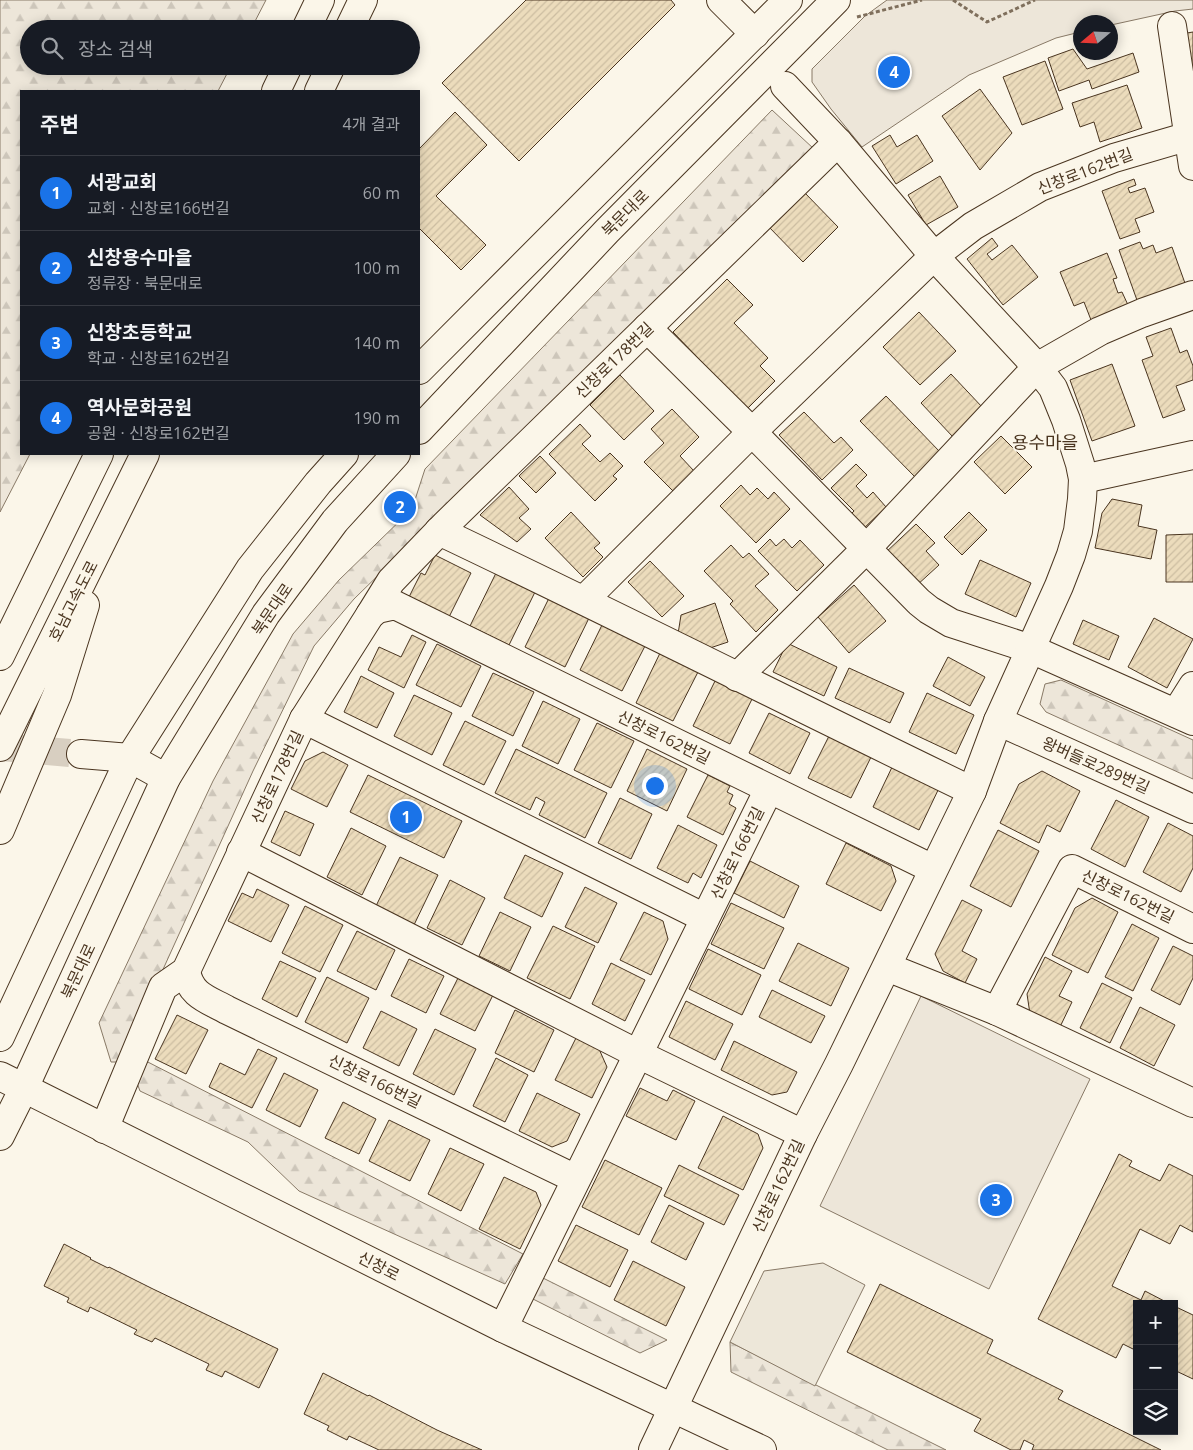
<!DOCTYPE html>
<html lang="ko">
<head>
<meta charset="utf-8">
<style>
	:root { --surface:#171b24; --page:#20242c; --text:#f1f3f6; --muted:#9ea1a6; --line:#363941; --accent:#1a73e8 }
	body { margin:0; font-family:"Open Sans","Noto Sans KR",sans-serif; background:var(--page); color:var(--text) }
	.controls { position:absolute; right:15px; bottom:15px; display:grid; overflow:hidden; border-radius:0px; box-shadow:0 2px 12px #0003 }
	.controls button { width:45px; height:45px; display:grid; place-items:center; padding:0; border:0; border-bottom:1px solid var(--line); background:var(--surface); color:var(--text); font:25px sans-serif }
	.compass { position:absolute; left:1073px; top:15px; width:45px; height:45px; border-radius:50%; background:var(--surface); box-shadow:0 2px 12px #0003; rotate:251deg }
	.you { position:absolute; left:654px; top:785px; width:18px; height:18px; margin:-12px; border:4px solid #fff; border-radius:50%; background:#1a73e8; box-shadow:0 0 0 8px #1a73e833 }
	.badge { display:grid; place-items:center; width:32px; height:32px; border-radius:50%; background:var(--accent); color:#fff; font-size:16px; font-weight:700 }
	.pin { position:absolute; translate:-50% -50%; border:2px solid #fff; box-shadow:0 1px 5px #0006 }
	.list { margin:0; padding:0; list-style:none }
	h2 { display:flex; justify-content:space-between; align-items:center; height:65px; margin:0; padding:0 20px; font-size:21px }
	h2 small { font-size:16px; font-weight:400; color:var(--muted) }
	.list li { display:grid; grid-template-columns:32px 1fr auto; gap:15px; align-items:center; box-sizing:border-box; height:75px; padding:0 20px; border-top:1px solid var(--line) }
	.list b { display:block; font-size:19px; white-space:nowrap }
	.list p { margin:0; font-size:16px; white-space:nowrap; color:var(--muted) }
	.list em { font-size:16px; font-style:normal; color:var(--muted) }
	.icon { flex:none; width:28px; height:28px; fill:none; stroke:currentColor; stroke-width:2; stroke-linecap:round; stroke-linejoin:round }
	.map { position:relative; flex:none; width:1193px; height:1450px; overflow:hidden }
	.search { position:absolute; background:var(--surface); box-shadow:0 2px 12px #0003; left:20px; top:20px; width:400px; height:55px; display:flex; align-items:center; gap:12px; box-sizing:border-box; padding:0 18px; border-radius:28px; color:var(--muted); font-size:19px }
	.panel { position:absolute; background:var(--surface); box-shadow:0 2px 12px #0003; left:20px; top:90px; width:400px; height:365px; border-radius:0px }
	.map>svg:first-child { display:block }
	.green { fill:#ede6d9; stroke:#887966 }
	.forest { fill:url(#forest-firs); stroke:#887966 }
	.parking { fill:#ede7d9; stroke:#887966 }
	.building { fill:url(#building-hatch); stroke:#4a3520 }
	.lines { fill:none; stroke-linecap:round; stroke-linejoin:round }
	.minor-tunnel { stroke:#d8cfc1; stroke-width:28; stroke-dasharray:28 14; stroke-linecap:butt }
	.minor-casing { stroke:#4a3520; stroke-width:30 }
	.major-casing { stroke:#4a3520; stroke-width:30 }
	.highway-casing { stroke:#4a3520; stroke-width:30 }
	.path { stroke:#7f6f5c; stroke-width:3; stroke-dasharray:4 2.5; stroke-linecap:butt }
	.minor { stroke:#fbf6e9; stroke-width:28 }
	.major { stroke:#fbf6e9; stroke-width:28 }
	.highway { stroke:#fbf6e9; stroke-width:28 }
	.labels { text-anchor:middle; stroke-width:4; stroke-linejoin:round; paint-order:stroke }
	.street-label { font-size:16px; fill:#4a3520; stroke:#fbf6e9 }
	.neighbourhood-label { font-size:18px; fill:#4a3520; stroke:#fbf6e9 }
</style>
</head>
<body>
<div class="map">
<svg width="1193" height="1450" viewBox="0 0 1193 1450">
	<defs>
		<pattern id="forest-firs" width="22" height="20" patternUnits="userSpaceOnUse" patternTransform="scale(1.25)"><rect width="22" height="20" fill="#ede6d9"/><path d="M5 1l3.5 6h-7zM16 11l3.5 6h-7z" fill="#cdc6ba"/></pattern>
		<pattern id="building-hatch" width="6" height="6" patternUnits="userSpaceOnUse" patternTransform="scale(1.25)"><rect width="6" height="6" fill="#ecdcbc"/><path d="M-1 1l2-2M0 6l6-6M5 7l2-2" fill="none" stroke="#ccbda1"/></pattern>
	</defs>
	<rect width="100%" height="100%" fill="#fbf6e9"/>
	<g class="green">
		<path d="M887 0H1193V9L1175 11 1111 25 1110 22H1080V32L1056 38 969 75 862 147 831 109 812 82V69L865 16Z"/>
		<path d="M921 996 1090 1079 989 1289 820 1206Z"/>
	</g>
	<g class="forest">
		<path d="M0 0H266L251 29H29V66H231L218 91H21V454H30L0 512Z"/>
		<path d="M772 110 814 149 354 599 314 646 253 771 121 1062H111L99 1023 213 781 293 634 339 580 412 509 425 469Z"/>
		<path d="M1061 680 1193 740V779L1046 712 1040 704 1045 684Z"/>
		<path d="M140 1058 523 1254 505 1284 299 1191 248 1142 140 1091 134 1075Z"/>
		<path d="M543 1278 667 1340 640 1353 533 1299Z"/>
		<path d="M730 1342 946 1450H888L731 1372Z"/>
	</g>
	<path class="parking" d="M823 1263 865 1285 815 1386 730 1342 764 1271Z"/>
	<g class="building">
		<path d="M526 0H671L675 5 519 161 442 83Z"/>
		<path d="M1193 32V104L1181 34Z"/>
		<path d="M1073 49 1087 69 1133 53 1139 72 1092 89 1089 80 1059 91 1048 58Z"/>
		<path d="M1045 61 1063 109 1022 125 1003 77Z"/>
		<path d="M1127 85 1142 128 1100 142 1094 122 1080 127 1072 103Z"/>
		<path d="M980 89 1012 133 980 170 942 116Z"/>
		<path d="M455 112 487 145 436 196 486 245 461 270 419 228V149Z"/>
		<path d="M890 135 897 147 917 135 933 161 896 184 872 146Z"/>
		<path d="M940 176 958 207 926 225 908 195Z"/>
		<path d="M1134 179 1136 185 1128 188 1130 193 1145 188 1154 212 1135 219 1140 232 1120 239 1102 191Z"/>
		<path d="M804 192 838 227 803 262 768 226Z"/>
		<path d="M992 238 998 246 987 254 992 260 1012 245 1038 277 1003 305 967 259Z"/>
		<path d="M1140 242 1143 249 1153 245 1156 253 1172 247 1186 286 1138 303 1119 250Z"/>
		<path d="M1107 253 1117 278 1113 279 1118 293 1122 292 1128 305 1091 320 1084 302 1074 306 1060 272Z"/>
		<path d="M727 279 753 305 734 323 768 358 760 366 775 381 747 409 673 332Z"/>
		<path d="M919 312 956 351 920 385 883 347Z"/>
		<path d="M1171 328 1180 353 1187 350 1193 366V380L1176 386 1185 410 1163 418 1142 360 1153 356 1146 337Z"/>
		<path d="M1112 364 1135 426 1092 441 1070 380Z"/>
		<path d="M951 374 983 408 953 437 921 403Z"/>
		<path d="M620 375 654 411 624 440 590 405Z"/>
		<path d="M886 396 940 452 915 477 860 421Z"/>
		<path d="M672 409 699 437 680 456 694 471 673 491 644 462 664 443 651 429Z"/>
		<path d="M804 412 834 443 841 437 853 450 822 480 779 435Z"/>
		<path d="M580 424 591 436 582 444 600 462 610 453 623 466 613 476 617 479 595 501 549 454Z"/>
		<path d="M1001 436 1032 467 1005 494 974 462Z"/>
		<path d="M540 456 556 473 536 493 519 476Z"/>
		<path d="M856 464 867 475 856 486 867 498 873 492 886 507 861 531 847 518 854 511 831 488Z"/>
		<path d="M741 485 750 495 757 488 768 499 774 492 790 509 756 543 720 506Z"/>
		<path d="M509 487 529 509 519 518 531 529 517 542 480 515Z"/>
		<path d="M1112 499 1142 505 1138 526 1157 530 1151 559 1095 548 1102 513Z"/>
		<path d="M571 512 600 543 594 548 603 557 583 577 545 538Z"/>
		<path d="M969 512 987 530 962 555 944 537Z"/>
		<path d="M916 524 935 543 926 551 939 565 916 586 885 553Z"/>
		<path d="M1193 534V582H1166V535Z"/>
		<path d="M770 539 776 546 784 539 792 548 800 540 824 565 797 591 758 551Z"/>
		<path d="M731 545 743 558 749 553 769 574 755 586 778 610 756 632 730 604 733 601 704 571Z"/>
		<path d="M435 555 471 573 448 619 408 599 421 573 425 575Z"/>
		<path d="M980 560 1031 583 1016 617 965 594Z"/>
		<path d="M650 561 684 596 662 617 628 582Z"/>
		<path d="M496 573 535 592 509 645 470 626Z"/>
		<path d="M854 585 886 621 849 653 818 617Z"/>
		<path d="M550 596 590 616 565 667 525 647Z"/>
		<path d="M715 603 728 642 710 648 678 634 681 615Z"/>
		<path d="M1154 618 1193 639 1167 688 1128 667Z"/>
		<path d="M1083 620 1119 636 1109 660 1073 644Z"/>
		<path d="M602 625 645 646 622 691 580 670Z"/>
		<path d="M412 635 426 642 404 688 368 670 379 647 401 657Z"/>
		<path d="M787 643 837 667 824 696 773 672Z"/>
		<path d="M437 644 481 666 461 707 416 685Z"/>
		<path d="M661 651 699 670 673 721 636 703Z"/>
		<path d="M948 657 985 677 970 706 933 686Z"/>
		<path d="M849 668 904 693 890 723 835 698Z"/>
		<path d="M493 673 534 692 513 736 472 716Z"/>
		<path d="M361 676 394 693 377 728 344 712Z"/>
		<path d="M716 679 753 697 730 744 693 726Z"/>
		<path d="M927 693 974 715 956 754 909 732Z"/>
		<path d="M414 695 452 713 432 755 394 736Z"/>
		<path d="M543 701 580 719 558 764 522 746Z"/>
		<path d="M769 713 810 733 790 774 749 753Z"/>
		<path d="M465 721 506 741 484 785 443 765Z"/>
		<path d="M597 723 634 741 611 788 574 770Z"/>
		<path d="M831 732 873 753 851 798 808 778Z"/>
		<path d="M516 749 607 793 585 838 539 815 545 802 536 797 530 810 495 793Z"/>
		<path d="M647 749 687 769 667 811 627 791Z"/>
		<path d="M323 752 348 765 327 807 291 789 305 761Z"/>
		<path d="M894 763 940 786 919 830 873 807Z"/>
		<path d="M1042 771 1080 791 1060 832 1047 825 1039 843 1000 823 1019 784Z"/>
		<path d="M368 775 462 821 444 858 350 812Z"/>
		<path d="M708 775 730 786 727 792 733 795 729 804 736 808 723 835 687 817Z"/>
		<path d="M620 798 652 814 631 859 598 843Z"/>
		<path d="M1116 800 1149 817 1125 867 1091 849Z"/>
		<path d="M285 811 314 824 300 856 271 842Z"/>
		<path d="M1168 823 1193 836V868L1181 892 1143 872Z"/>
		<path d="M678 825 717 845 701 878 693 873 688 883 657 868Z"/>
		<path d="M351 828 386 846 362 895 327 877Z"/>
		<path d="M998 830 1039 851 1011 907 970 886Z"/>
		<path d="M846 843 891 866 896 881 881 911 826 884Z"/>
		<path d="M525 855 563 873 542 917 504 898Z"/>
		<path d="M400 857 438 875 413 927 375 908Z"/>
		<path d="M750 861 799 886 784 918 734 893Z"/>
		<path d="M450 880 485 898 462 945 427 928Z"/>
		<path d="M585 887 617 903 598 943 565 927Z"/>
		<path d="M257 889 289 905 271 942 228 921 242 893 253 898Z"/>
		<path d="M1092 898 1118 912 1088 973 1052 955 1075 908Z"/>
		<path d="M962 900 982 910 962 951 977 959 965 983 943 971 935 954Z"/>
		<path d="M731 903 784 928 764 969 711 944Z"/>
		<path d="M305 906 343 925 320 972 282 953Z"/>
		<path d="M500 912 531 927 510 971 479 956Z"/>
		<path d="M644 912 663 921 668 939 651 975 620 960Z"/>
		<path d="M1132 924 1159 938 1133 991 1105 977Z"/>
		<path d="M553 926 595 946 570 999 527 978Z"/>
		<path d="M357 931 395 950 376 990 337 971Z"/>
		<path d="M798 943 849 968 831 1006 779 981Z"/>
		<path d="M1173 946 1193 956V978L1180 1005 1151 990Z"/>
		<path d="M708 949 761 975 742 1015 689 989Z"/>
		<path d="M1045 957 1072 971 1059 996 1072 1002 1059 1029 1030 1014 1027 994Z"/>
		<path d="M409 959 444 976 426 1013 391 996Z"/>
		<path d="M280 961 316 978 297 1017 262 999Z"/>
		<path d="M611 963 645 980 625 1021 592 1004Z"/>
		<path d="M459 976 494 993 475 1031 440 1014Z"/>
		<path d="M327 977 369 998 347 1043 305 1022Z"/>
		<path d="M1102 983 1132 998 1110 1043 1080 1028Z"/>
		<path d="M772 990 825 1016 811 1043 759 1017Z"/>
		<path d="M686 1001 733 1024 715 1060 669 1037Z"/>
		<path d="M1140 1007 1175 1025 1154 1066 1120 1048Z"/>
		<path d="M515 1010 554 1030 534 1072 495 1053Z"/>
		<path d="M381 1011 417 1029 399 1066 363 1048Z"/>
		<path d="M177 1015 208 1030 186 1074 155 1059Z"/>
		<path d="M435 1029 476 1049 454 1095 413 1074Z"/>
		<path d="M576 1038 599 1049 607 1067 592 1098 555 1080Z"/>
		<path d="M734 1041 797 1072 787 1092 772 1095 721 1070Z"/>
		<path d="M258 1049 277 1058 252 1108 209 1087 220 1063 245 1075Z"/>
		<path d="M496 1058 528 1075 505 1122 473 1106Z"/>
		<path d="M284 1073 318 1090 300 1127 266 1110Z"/>
		<path d="M640 1088 667 1101 673 1090 695 1101 676 1140 626 1116Z"/>
		<path d="M537 1093 580 1114 567 1141 552 1147 519 1131Z"/>
		<path d="M343 1102 376 1119 359 1154 325 1138Z"/>
		<path d="M723 1116 758 1134 763 1148 743 1190 698 1168Z"/>
		<path d="M389 1120 430 1140 410 1181 369 1161Z"/>
		<path d="M450 1148 484 1164 461 1211 428 1194Z"/>
		<path d="M1119 1154 1132 1161 1129 1166 1160 1181 1169 1164 1193 1176V1232L1180 1225 1170 1244 1140 1229 1112 1286 1141 1300 1145 1291 1170 1304H1137V1351L1123 1344 1116 1358 1038 1319Z"/>
		<path d="M605 1160 662 1188 639 1235 582 1207Z"/>
		<path d="M679 1165 739 1195 724 1225 664 1196Z"/>
		<path d="M504 1177 536 1192 541 1205 520 1249 479 1229Z"/>
		<path d="M669 1205 704 1223 686 1260 651 1242Z"/>
		<path d="M576 1225 628 1250 610 1287 558 1261Z"/>
		<path d="M64 1244 91 1258 90 1259 108 1268 109 1267 153 1289 278 1349 259 1388 225 1371 222 1377 206 1370 209 1364 155 1338 152 1342 134 1334 137 1330 90 1307 88 1312 67 1302 69 1298 44 1286Z"/>
		<path d="M633 1261 685 1287 666 1326 614 1300Z"/>
		<path d="M880 1284 993 1340 987 1353 1063 1391 1058 1399 1161 1450H1032L1034 1445 1024 1440 1020 1450H1011L974 1431 981 1419 847 1352Z"/>
		<path d="M1174 1306 1193 1315V1379L1174 1370Z"/>
		<path d="M323 1373 368 1396 369 1395 437 1430 482 1450H379L349 1436 347 1440 327 1430 329 1426 304 1414Z"/>
	</g>
	<g class="lines">
		<path class="minor-tunnel" d="M0 747 81 754"/>
		<g class="minor-casing">
			<g id="minor">
				<path d="M721 0 755 34"/>
				<path d="M1172 26 1193 166"/>
				<path d="M647 328 752 432 919 602 929 610 951 623 1031 649 1193 721"/>
				<path d="M1083 479 1193 455"/>
				<path d="M439 531C618 616 794 705 972 791"/>
				<path d="M584 600 752 432 934 256 973 226 1040 187 1114 158 1193 135"/>
				<path d="M370 615 391 581 446 524 838 142"/>
				<path d="M737 677 866 549 1037 367 1100 331 1142 313 1193 295"/>
				<path d="M1176 713 1193 686"/>
				<path d="M304 719 705 918"/>
				<path d="M998 721 1193 809"/>
				<path d="M81 754 130 758 166 778"/>
				<path d="M241 852 638 1054 803 1134"/>
				<path d="M887 967 997 1011 1193 1103"/>
				<path d="M186 971C190 995 207 999 227 1010L576 1179"/>
				<path d="M997 1011 1072 869 1193 929"/>
				<path d="M104 1129 163 987 186 971 304 719 370 615 377 609 395 605 933 869"/>
				<path d="M503 1328 769 789"/>
				<path d="M653 1450 803 1134 839 1064 972 791 998 721 1059 586 1071 555 1078 531 1082 499 1083 479 1080 464 1066 420 1053 388 1037 367 934 256 838 142 785 86"/>
			</g>
		</g>
		<g class="major-casing">
			<g id="major">
				<path d="M419 370 788 0"/>
				<path d="M419 430 607 231 836 0"/>
				<path d="M0 1037 130 758 250 569 318 483 344 454"/>
				<path d="M0 1076 503 1328 762 1450"/>
				<path d="M0 1136 24 1088 166 778 266 614 335 521 396 454"/>
			</g>
		</g>
		<g class="highway-casing">
			<g id="highway">
				<path d="M306 29 320 0"/>
				<path d="M349 29 363 0"/>
				<path d="M276 91 288 66"/>
				<path d="M319 91 331 66"/>
				<path d="M0 656 99 454"/>
				<path d="M0 747 145 454"/>
				<path d="M0 830 57 695 85 605"/>
			</g>
		</g>
		<g class="path">
			<path d="M953 0 987 22 1035 0"/>
			<path d="M857 17 922 0"/>
		</g>
		<use href="#minor" class="minor"/>
		<use href="#major" class="major"/>
		<use href="#highway" class="highway"/>
	</g>
	<g class="labels">
		<g class="street-label">
			<text transform="translate(1085 171) rotate(-21)" y="6">신창로162번길</text>
			<text transform="translate(625 213) rotate(-45)" y="6">북문대로</text>
			<text transform="translate(614 360) rotate(-44)" y="6">신창로178번길</text>
			<text transform="translate(73 601) rotate(-63)" y="6">호남고속도로</text>
			<text transform="translate(272 609) rotate(-56)" y="6">북문대로</text>
			<text transform="translate(664 737) rotate(26)" y="6">신창로162번길</text>
			<text transform="translate(1096 765) rotate(24)" y="6">왕버들로289번길</text>
			<text transform="translate(277 777) rotate(-65)" y="6">신창로178번길</text>
			<text transform="translate(737 853) rotate(-64)" y="6">신창로166번길</text>
			<text transform="translate(1128 896) rotate(26)" y="6">신창로162번길</text>
			<text transform="translate(78 971) rotate(-65)" y="6">북문대로</text>
			<text transform="translate(375 1081) rotate(26)" y="6">신창로166번길</text>
			<text transform="translate(778 1186) rotate(-65)" y="6">신창로162번길</text>
			<text transform="translate(379 1266) rotate(27)" y="6">신창로</text>
		</g>
		<g class="neighbourhood-label">
			<text x="1045" y="449">용수마을</text>
		</g>
	</g>
</svg>
<div class="controls">
<button>+</button>
<button>−</button>
<button><svg class="icon" aria-label="layers" viewBox="0 0 24 24"><path d="M12 4l9 5-9 5-9-5zM3 14l9 5 9-5"/></svg></button>
</div>
<svg class="compass" viewBox="-18 -18 36 36"><path d="M0-13l5 13h-10z" fill="#e53935"/><path d="M0 13l5-13h-10z" fill="#9ea1a6"/></svg>
<div class="you"></div>
<div class="pin badge" style="left:406px;top:817px">1</div>
<div class="pin badge" style="left:400px;top:507px">2</div>
<div class="pin badge" style="left:996px;top:1200px">3</div>
<div class="pin badge" style="left:894px;top:72px">4</div>
<div class="search"><svg class="icon" aria-label="search" viewBox="0 0 24 24"><circle cx="10" cy="10" r="6"/><path d="M15 15l6 6"/></svg>장소 검색</div>
<section class="panel">
<h2>주변<small>4개 결과</small></h2>
<ul class="list">
<li><span class="badge">1</span><div><b>서광교회</b><p>교회 · 신창로166번길</p></div><em>60 m</em></li>
<li><span class="badge">2</span><div><b>신창용수마을</b><p>정류장 · 북문대로</p></div><em>100 m</em></li>
<li><span class="badge">3</span><div><b>신창초등학교</b><p>학교 · 신창로162번길</p></div><em>140 m</em></li>
<li><span class="badge">4</span><div><b>역사문화공원</b><p>공원 · 신창로162번길</p></div><em>190 m</em></li>
</ul>
</section>
</div>
</body>
</html>
